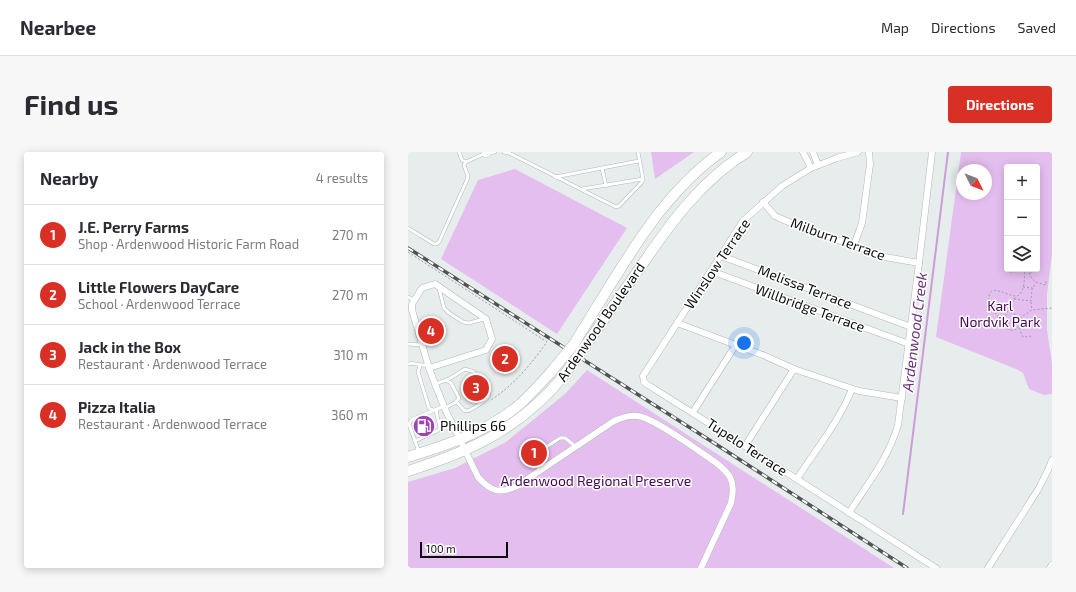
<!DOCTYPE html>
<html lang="en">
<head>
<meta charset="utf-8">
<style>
	:root { --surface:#fff; --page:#f7f7f7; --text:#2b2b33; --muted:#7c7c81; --line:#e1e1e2; --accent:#d93025 }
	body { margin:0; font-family:"Exo 2",sans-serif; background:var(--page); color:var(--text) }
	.controls { position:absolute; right:12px; top:12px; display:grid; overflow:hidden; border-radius:4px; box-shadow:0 2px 10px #0003 }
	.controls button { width:36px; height:36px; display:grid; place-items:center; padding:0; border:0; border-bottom:1px solid var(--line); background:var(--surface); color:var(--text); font:20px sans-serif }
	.compass { position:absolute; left:548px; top:12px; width:36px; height:36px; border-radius:50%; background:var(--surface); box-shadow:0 2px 10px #0003; rotate:132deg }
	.scale { position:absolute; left:12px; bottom:10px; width:88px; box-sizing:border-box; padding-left:4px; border:2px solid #0a0c0c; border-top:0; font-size:11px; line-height:14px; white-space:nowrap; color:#0a0c0c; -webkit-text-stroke:3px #fff; paint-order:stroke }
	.you { position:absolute; left:336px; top:191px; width:14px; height:14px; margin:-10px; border:3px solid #fff; border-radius:50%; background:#1a73e8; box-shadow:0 0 0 6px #1a73e833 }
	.badge { display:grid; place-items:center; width:26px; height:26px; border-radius:50%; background:var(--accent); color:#fff; font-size:13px; font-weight:700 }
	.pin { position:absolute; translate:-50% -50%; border:2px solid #fff; box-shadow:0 1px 4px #0006 }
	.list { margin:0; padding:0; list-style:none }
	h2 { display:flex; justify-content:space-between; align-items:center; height:52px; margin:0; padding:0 16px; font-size:17px }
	h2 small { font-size:13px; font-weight:400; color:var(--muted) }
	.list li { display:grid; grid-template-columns:26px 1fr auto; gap:12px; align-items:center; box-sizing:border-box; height:60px; padding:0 16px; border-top:1px solid var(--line) }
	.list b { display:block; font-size:15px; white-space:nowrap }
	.list p { margin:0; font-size:13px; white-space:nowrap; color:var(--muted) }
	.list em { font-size:13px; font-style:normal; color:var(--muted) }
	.icon { flex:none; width:22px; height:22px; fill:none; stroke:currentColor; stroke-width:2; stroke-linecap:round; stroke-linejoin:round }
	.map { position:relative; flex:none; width:644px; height:416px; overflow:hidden; border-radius:4px }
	header { display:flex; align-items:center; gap:24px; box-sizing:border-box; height:56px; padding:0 20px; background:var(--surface); border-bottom:1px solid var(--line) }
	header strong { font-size:19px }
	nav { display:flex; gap:22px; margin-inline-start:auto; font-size:14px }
	.intro { display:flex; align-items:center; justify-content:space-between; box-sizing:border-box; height:96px; padding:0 24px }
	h1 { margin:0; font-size:28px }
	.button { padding:10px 18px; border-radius:4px; background:var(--accent); color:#fff; font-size:14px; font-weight:700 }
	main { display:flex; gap:24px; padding:0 24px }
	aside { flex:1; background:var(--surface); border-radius:4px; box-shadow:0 2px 10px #0003 }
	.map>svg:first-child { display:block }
	.green { fill:#e5bef0; fill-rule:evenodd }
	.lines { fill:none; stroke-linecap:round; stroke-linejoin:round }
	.stream { stroke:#cb9cd8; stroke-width:2 }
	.lane-casing { stroke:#b2b8b7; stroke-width:4 }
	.street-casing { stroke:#b2b8b7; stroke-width:7 }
	.secondary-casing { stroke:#b2b8b7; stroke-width:10 }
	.primary-casing { stroke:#b2b8b7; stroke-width:11 }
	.path { stroke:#9ca0a0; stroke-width:1; stroke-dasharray:2 2; stroke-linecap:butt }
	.lane { stroke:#fff; stroke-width:3 }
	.street { stroke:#fff; stroke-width:6 }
	.secondary { stroke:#fff; stroke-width:9 }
	.primary { stroke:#fff; stroke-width:10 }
	.rail-casing { stroke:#515454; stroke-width:3.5 }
	.rail { stroke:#fff; stroke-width:2; stroke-dasharray:6; stroke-linecap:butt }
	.primary-bridge-casing { stroke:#b2b8b7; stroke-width:11; stroke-linecap:butt }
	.primary-bridge { stroke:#fff; stroke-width:10 }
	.labels { text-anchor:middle; stroke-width:3; stroke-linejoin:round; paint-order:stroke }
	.street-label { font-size:14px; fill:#0a0c0c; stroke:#fff }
	.park-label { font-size:14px; fill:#430751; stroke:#fff }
	.poi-label { font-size:14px; fill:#0a0c0c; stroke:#fff; text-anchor:start }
	.water-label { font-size:15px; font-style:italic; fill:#6a327a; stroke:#fff }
</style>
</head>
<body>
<header>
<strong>Nearbee</strong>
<nav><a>Map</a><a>Directions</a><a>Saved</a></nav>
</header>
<div class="intro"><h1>Find us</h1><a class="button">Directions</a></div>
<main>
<aside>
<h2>Nearby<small>4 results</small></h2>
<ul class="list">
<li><span class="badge">1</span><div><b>J.E. Perry Farms</b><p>Shop · Ardenwood Historic Farm Road</p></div><em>270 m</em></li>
<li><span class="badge">2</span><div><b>Little Flowers DayCare</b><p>School · Ardenwood Terrace</p></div><em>270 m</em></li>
<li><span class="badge">3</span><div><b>Jack in the Box</b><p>Restaurant · Ardenwood Terrace</p></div><em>310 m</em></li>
<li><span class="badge">4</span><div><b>Pizza Italia</b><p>Restaurant · Ardenwood Terrace</p></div><em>360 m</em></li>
</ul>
</aside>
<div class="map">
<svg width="644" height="416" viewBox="0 0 644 416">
	<rect width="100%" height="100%" fill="#e7edec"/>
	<g class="green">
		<path d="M243 0H286L247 27Z"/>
		<path d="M553 0H644V102L639 142V178L644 211V242L636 243 621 237 615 221 608 217 528 185ZM599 15H629V117H599ZM554 18H578V42H554Z"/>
		<path d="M107 17 219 76 149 182 33 107 70 28Z"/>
		<path d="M179 218 486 416H0V330L47 316 98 290 157 242Z"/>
	</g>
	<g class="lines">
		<path class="stream" d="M495 362 540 0"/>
		<g class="lane-casing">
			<g id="lane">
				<path d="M51 0 54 8 58 10"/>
				<path d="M96 0 101 1 208 55 211 54 234 30 235 27 230 0"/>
				<path d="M194 16 198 34"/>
				<path d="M147 25 231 9"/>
				<path d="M174 37 235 27"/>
				<path d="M0 76 26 92H28L31 90 59 28 60 24 56 13 58 10 78 1 87 0"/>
				<path d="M31 136 36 156 41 161 55 170 61 171 76 167"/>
				<path d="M0 145 6 148"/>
				<path d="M0 192 14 193"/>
				<path d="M0 212C6 210 12 214 20 213"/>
				<path d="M12 214 10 220 21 256 25 258"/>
				<path d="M27 232 41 227 57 217 66 220 72 230"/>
				<path d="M48 250C52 252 54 258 58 259 63 259 78 248 81 244L77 236"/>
				<path d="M37 256 48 250 51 246 43 231 38 228"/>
				<path d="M7 289 29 279 32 276C32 270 27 263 29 257"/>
				<path d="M11 300 1 272 3 268 36 254"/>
				<path d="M132 319 125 307 126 303 152 286H157L168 295"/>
			</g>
		</g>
		<g class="street-casing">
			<g id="street">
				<path d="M395 0 403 16"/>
				<path d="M405 0 410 13"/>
				<path d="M450 0 429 6 403 16 374 34 335 69 235 224 236 230 240 233 337 294 528 416"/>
				<path d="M355 50 367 64 385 72 477 105 511 111"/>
				<path d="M446 93 454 71 462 12 461 0"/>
				<path d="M313 104 503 175"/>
				<path d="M303 119 501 192"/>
				<path d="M269 171 352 202"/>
				<path d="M355 203 386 217 451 239 494 246"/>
				<path d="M21 216 78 198 84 187 78 167 27 132 14 136 4 152V158L21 216 27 232 37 257 70 325C83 340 92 342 109 334L206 269C214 266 220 263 230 264 246 266 291 299 307 310 323 322 328 330 323 351L293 416"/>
				<path d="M285 260 327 194"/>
				<path d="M337 294 386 217"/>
				<path d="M389 327C407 299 432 268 444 237"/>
				<path d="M441 361C460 331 480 307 490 273L511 111 524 0"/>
				<path d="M580 416 631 336 640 318 644 308"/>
				<path d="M642 416 644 413"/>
			</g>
		</g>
		<g class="secondary-casing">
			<path id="secondary" d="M78 1 79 0"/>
		</g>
		<g class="primary-casing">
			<g id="primary">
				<path d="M175 177C215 114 251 44 313 0"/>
				<path d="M185 183C201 160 218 136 234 113 263 70 294 28 339 0"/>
				<path d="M0 305C39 293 79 280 111 253 122 243 133 231 143 220"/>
				<path d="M0 319C63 299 111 277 154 226"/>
			</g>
		</g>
		<g class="path">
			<path d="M0 100 139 190C123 212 106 233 83 248"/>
			<path d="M598 118 602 120 617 119"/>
			<path d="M622 120H625"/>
			<path d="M615 135 624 136"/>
			<path d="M606 147 623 149 624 137 628 131"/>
			<path d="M623 150 624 158"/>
			<path d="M601 158 607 145"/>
			<path d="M612 166 624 158 644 156"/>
			<path d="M594 171 600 159 610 164 613 168C612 177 605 182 597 175L581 151C578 125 604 149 611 143 617 139 616 125 617 119L621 120C623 129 629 131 638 133V129"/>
			<path d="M611 176 615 185 625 184"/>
		</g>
		<use href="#lane" class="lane"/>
		<use href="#street" class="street"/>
		<use href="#secondary" class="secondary"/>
		<use href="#primary" class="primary"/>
		<g class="rail-casing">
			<path id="rail" d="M0 96 306 291 499 416"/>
		</g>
		<use href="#rail" class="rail"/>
		<g class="primary-bridge-casing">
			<g id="primary-bridge">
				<path d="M143 220 166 192 175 177"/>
				<path d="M154 226 185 183"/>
			</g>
		</g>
		<use href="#primary-bridge" class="primary-bridge"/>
	</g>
	<defs>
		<g id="fuel-disc" transform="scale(1.15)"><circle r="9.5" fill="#9c46b4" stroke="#fff"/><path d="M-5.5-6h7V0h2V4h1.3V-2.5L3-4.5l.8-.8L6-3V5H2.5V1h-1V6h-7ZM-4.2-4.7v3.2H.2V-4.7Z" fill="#fff"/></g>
	</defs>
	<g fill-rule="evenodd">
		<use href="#fuel-disc" x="16" y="274"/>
	</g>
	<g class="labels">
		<g class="street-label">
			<text transform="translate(430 87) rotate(20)" y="5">Milburn Terrace</text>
			<text transform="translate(309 112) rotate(-56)" y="5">Winslow Terrace</text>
			<text transform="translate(397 135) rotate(21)" y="5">Melissa Terrace</text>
			<text transform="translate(402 156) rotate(20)" y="5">Willbridge Terrace</text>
			<text transform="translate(193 170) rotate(-55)" y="5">Ardenwood Boulevard</text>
			<text transform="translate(339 295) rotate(33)" y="5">Tupelo Terrace</text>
		</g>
		<g class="park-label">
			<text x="592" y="159">Karl<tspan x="592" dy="16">Nordvik Park</tspan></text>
			<text x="188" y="334">Ardenwood Regional Preserve</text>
		</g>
		<g class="poi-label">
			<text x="32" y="279">Phillips 66</text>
		</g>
		<g class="water-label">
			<text transform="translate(507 180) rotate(-83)" y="5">Ardenwood Creek</text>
		</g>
	</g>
</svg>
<div class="controls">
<button>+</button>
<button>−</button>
<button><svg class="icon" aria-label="layers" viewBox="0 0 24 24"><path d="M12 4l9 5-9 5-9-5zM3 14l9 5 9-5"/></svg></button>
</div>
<svg class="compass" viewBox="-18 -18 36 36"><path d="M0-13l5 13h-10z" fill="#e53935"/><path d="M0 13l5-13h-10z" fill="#7c7c81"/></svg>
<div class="scale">100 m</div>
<div class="you"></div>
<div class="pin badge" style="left:126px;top:301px">1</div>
<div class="pin badge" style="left:97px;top:207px">2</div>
<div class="pin badge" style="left:68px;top:236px">3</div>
<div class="pin badge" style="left:23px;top:179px">4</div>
</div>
</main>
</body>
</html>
